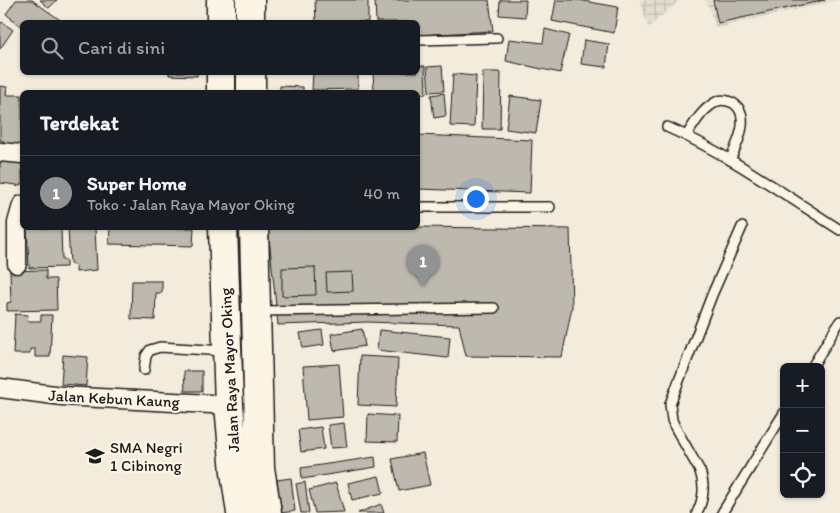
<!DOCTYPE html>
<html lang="id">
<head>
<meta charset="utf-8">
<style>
	:root { --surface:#171b24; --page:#242831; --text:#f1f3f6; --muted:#9ea1a6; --line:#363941; --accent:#919294 }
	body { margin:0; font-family:Itim,sans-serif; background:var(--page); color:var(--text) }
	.controls { position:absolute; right:15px; bottom:15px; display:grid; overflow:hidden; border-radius:8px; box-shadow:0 1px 4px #0004 }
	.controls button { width:45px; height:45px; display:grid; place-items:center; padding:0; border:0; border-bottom:1px solid var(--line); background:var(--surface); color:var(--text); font:25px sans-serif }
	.you { position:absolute; left:475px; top:198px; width:18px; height:18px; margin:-12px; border:4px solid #fff; border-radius:50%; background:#1a73e8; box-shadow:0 0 0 8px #1a73e833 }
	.badge { display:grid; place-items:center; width:32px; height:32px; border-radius:50%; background:var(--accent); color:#fff; font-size:16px; font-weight:700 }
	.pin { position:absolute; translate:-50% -41px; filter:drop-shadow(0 1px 2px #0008) }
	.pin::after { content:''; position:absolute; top:26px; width:18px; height:15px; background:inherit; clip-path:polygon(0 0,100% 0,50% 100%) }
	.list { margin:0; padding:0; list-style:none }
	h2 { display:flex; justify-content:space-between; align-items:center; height:65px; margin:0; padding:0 20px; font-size:21px }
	h2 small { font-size:16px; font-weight:400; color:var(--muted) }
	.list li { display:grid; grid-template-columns:32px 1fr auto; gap:15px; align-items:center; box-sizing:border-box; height:75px; padding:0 20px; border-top:1px solid var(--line) }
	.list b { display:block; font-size:19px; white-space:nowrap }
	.list p { margin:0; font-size:16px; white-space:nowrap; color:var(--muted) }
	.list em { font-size:16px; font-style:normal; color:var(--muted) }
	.icon { flex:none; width:28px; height:28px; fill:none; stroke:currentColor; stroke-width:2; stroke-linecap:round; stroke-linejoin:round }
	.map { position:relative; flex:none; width:840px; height:513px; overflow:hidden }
	.search { position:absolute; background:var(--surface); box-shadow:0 1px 4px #0004; left:20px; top:20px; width:400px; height:55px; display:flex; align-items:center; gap:12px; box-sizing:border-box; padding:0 18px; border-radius:8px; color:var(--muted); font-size:19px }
	.panel { position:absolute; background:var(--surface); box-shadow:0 1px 4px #0004; left:20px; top:90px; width:400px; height:140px; border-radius:8px }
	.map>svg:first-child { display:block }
	.industrial { fill:url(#industrial-grid) }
	.building { fill:#beb9ae; stroke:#1c1c1c }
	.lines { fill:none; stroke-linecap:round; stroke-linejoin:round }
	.service-casing { stroke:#1c1c1c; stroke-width:12 }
	.minor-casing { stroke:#1c1c1c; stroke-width:21 }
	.primary-casing { stroke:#1c1c1c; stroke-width:31 }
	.service { stroke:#fcf5e5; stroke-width:9 }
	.minor { stroke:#fcf5e5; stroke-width:18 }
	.primary { stroke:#fcf5e5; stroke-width:28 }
	.labels { text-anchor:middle; stroke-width:4.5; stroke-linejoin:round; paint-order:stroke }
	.street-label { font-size:16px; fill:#1c1c1c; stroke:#fcf5e5 }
	.poi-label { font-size:16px; fill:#1c1c1c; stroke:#fcf5e5; text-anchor:start }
</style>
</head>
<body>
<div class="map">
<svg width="840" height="513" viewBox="0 0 840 513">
	<defs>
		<pattern id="industrial-grid" width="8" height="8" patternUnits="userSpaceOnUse" patternTransform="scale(1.25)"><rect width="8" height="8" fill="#e3ddcf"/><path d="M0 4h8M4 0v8" fill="none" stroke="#c2bdb1"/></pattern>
	</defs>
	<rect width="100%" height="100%" fill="#f3ecdd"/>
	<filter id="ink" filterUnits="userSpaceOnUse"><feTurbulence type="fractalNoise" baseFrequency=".02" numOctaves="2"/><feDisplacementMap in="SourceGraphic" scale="10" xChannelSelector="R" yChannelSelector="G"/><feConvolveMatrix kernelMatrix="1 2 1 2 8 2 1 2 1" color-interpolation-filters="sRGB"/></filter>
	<g filter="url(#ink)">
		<g class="industrial">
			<path d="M640 0H680L648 28Z"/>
			<path d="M706 0H839L716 28Z"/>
		</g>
		<g class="building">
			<path d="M16 0H32L63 22H22V27L6 14Z"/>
			<path d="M40 0H57L49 8Z"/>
			<path d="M315 0H368V22H316Z"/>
			<path d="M375 0H489L493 31 418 35V22H376Z"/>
			<path d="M500 0H526L525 17 499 15Z"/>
			<path d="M556 0H578L618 7 614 33 552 21Z"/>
			<path d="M713 0H825L718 23Z"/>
			<path d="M2 22 13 30 0 49V25Z"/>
			<path d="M545 29 569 35 560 73 506 61 509 39 543 43Z"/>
			<path d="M584 40 609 44 606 67 581 64Z"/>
			<path d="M418 66H425L426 94 374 92 373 72H418Z"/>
			<path d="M442 66 444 91 429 92 427 67Z"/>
			<path d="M169 72H197V76L169 75Z"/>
			<path d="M313 72H358V89L312 90Z"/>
			<path d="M483 72H501L500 129H482Z"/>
			<path d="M453 74 476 76 474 127 450 126Z"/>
			<path d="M0 86 7 87 6 95H22V148L4 147V141L0 140Z"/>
			<path d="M280 86 303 87V92H280Z"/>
			<path d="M444 93 446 116 434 118 431 95Z"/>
			<path d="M510 96 541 100 536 133 506 129Z"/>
			<path d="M418 135 532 140 530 193 418 189Z"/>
			<path d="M0 160 22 162V184L17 187V185L0 183Z"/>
			<path d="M418 227 570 229 572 307 562 357 466 356 459 325 367 322 278 325 268 228Z"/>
			<path d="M27 228H61L62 260H66V267L29 268Z"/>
			<path d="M68 228H95L97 270 76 272V266L70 264Z"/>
			<path d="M110 228H194L193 246 109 244Z"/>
			<path d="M315 267 316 295 282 296V268Z"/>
			<path d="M46 270V279H56L57 310 7 311V303L11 302 10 271Z"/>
			<path d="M352 272 353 291 327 292 326 273Z"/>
			<path d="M132 281H162V293H156L155 320 131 319Z"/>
			<path d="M15 314 28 315 27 321H41V315H52L50 357H35V349H30V354H13Z"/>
			<path d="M362 329 365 346 334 351 331 334Z"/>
			<path d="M322 330 324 345 303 348 300 333Z"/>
			<path d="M379 330 450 337 448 358 377 350Z"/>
			<path d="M63 355 88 357 86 386 61 384Z"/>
			<path d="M360 356 398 358 396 407 358 405Z"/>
			<path d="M339 364 343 417 307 420 303 366Z"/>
			<path d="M184 371H202V391H185Z"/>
			<path d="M368 414 398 416 397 442 367 441Z"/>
			<path d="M344 423 347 447 331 448 328 425Z"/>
			<path d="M321 427 324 449 301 452 298 430Z"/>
			<path d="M423 453 430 485 399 491 392 459Z"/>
			<path d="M375 457 376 467 302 479 301 468Z"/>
			<path d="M379 476 383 493 352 500 348 483Z"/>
			<path d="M291 478 295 511 281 513 277 480Z"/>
			<path d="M305 482 309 513H301L296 484Z"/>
			<path d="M336 483 344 512 315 513 309 490Z"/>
			<path d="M381 504 384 513H358Z"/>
		</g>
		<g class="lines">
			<g class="service-casing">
				<g id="service">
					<path d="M418 40 497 38"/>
					<path d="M667 127C727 153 785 195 840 230"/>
					<path d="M687 135C695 122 703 108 718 101 723 99 728 101 733 103 752 115 737 145 730 160"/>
					<path d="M418 207H550"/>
					<path d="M259 311 494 308"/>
					<path d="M812 367 840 321"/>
					<path d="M144 370 146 356 150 350 160 347 225 351"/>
					<path d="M697 513C704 498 705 486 700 471L675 427 672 420 670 404 712 295 742 227"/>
					<path d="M722 513 784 413"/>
				</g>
			</g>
			<g class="minor-casing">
				<g id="minor">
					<path d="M0 152 22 154"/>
					<path d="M17 264V223L22 205"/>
					<path d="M0 388 62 396 229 405"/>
				</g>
			</g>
			<g class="primary-casing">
				<g id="primary">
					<path d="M250 0V22"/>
					<path d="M221 22V0"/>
					<path d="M251 72V92"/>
					<path d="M221 92V72"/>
					<path d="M223 228 229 405 235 472 241 513"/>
					<path d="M254 228 260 468 267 513"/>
				</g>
			</g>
			<use href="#service" class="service"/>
			<use href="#minor" class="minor"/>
			<use href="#primary" class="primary"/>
		</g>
	</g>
	<defs>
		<g id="school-bare" transform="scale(1.5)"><path d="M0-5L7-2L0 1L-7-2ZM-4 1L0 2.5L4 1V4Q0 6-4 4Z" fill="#1c1c1c" stroke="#fcf5e5" stroke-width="2.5" paint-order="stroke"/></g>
	</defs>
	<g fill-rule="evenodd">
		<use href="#school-bare" x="95" y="456"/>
	</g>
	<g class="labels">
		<g class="street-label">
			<text transform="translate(229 370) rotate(-93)" y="6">Jalan Raya Mayor Oking</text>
			<text transform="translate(114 398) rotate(3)" y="6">Jalan Kebun Kaung</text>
		</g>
		<g class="poi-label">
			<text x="110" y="453">SMA Negri<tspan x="110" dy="18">1 Cibinong</tspan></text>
		</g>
	</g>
</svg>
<div class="controls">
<button>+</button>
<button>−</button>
<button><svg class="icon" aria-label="locate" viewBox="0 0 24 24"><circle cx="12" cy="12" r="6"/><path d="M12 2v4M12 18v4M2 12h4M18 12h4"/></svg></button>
</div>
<div class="you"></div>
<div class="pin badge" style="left:423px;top:286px">1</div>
<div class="search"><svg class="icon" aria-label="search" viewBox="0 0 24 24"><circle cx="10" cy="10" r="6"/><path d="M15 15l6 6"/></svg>Cari di sini</div>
<section class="panel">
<h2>Terdekat<small></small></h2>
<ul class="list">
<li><span class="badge">1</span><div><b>Super Home</b><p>Toko · Jalan Raya Mayor Oking</p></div><em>40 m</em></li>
</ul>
</section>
</div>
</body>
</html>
